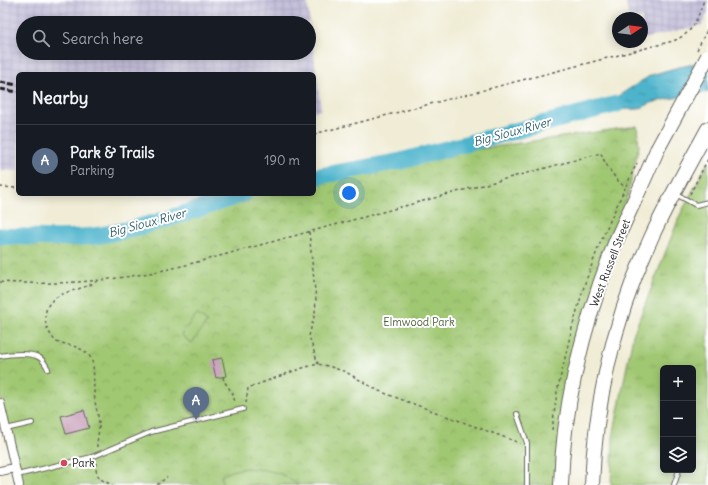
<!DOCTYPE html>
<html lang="en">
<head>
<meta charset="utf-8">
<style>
	:root { --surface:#171b24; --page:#20242c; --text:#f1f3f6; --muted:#9ea1a6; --line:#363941; --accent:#d1495b }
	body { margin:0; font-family:Delius,sans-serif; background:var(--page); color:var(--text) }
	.controls { position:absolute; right:12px; bottom:12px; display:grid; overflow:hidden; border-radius:6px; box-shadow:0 2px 10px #0003 }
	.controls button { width:36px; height:36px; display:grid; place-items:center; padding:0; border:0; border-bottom:1px solid var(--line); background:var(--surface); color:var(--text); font:20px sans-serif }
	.compass { position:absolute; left:612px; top:12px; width:36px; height:36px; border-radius:50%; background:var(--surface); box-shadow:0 2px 10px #0003; rotate:77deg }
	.you { position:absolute; left:349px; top:193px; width:14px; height:14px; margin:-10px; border:3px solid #fff; border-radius:50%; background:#1a73e8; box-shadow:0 0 0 6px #1a73e833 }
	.badge { display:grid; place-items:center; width:26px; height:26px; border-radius:50%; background:var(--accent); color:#fff; font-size:13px; font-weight:700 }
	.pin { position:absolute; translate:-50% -33px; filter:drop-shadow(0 1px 2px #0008) }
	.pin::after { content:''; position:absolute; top:21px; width:14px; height:12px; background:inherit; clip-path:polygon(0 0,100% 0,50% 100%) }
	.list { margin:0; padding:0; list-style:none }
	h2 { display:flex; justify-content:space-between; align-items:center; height:52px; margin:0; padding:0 16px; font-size:17px }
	h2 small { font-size:13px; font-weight:400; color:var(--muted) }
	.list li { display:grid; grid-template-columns:26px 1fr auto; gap:12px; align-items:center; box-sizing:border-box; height:72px; padding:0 16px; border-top:1px solid var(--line) }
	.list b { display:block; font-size:15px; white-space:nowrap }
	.list p { margin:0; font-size:13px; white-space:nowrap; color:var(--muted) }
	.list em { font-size:13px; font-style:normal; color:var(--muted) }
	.icon { flex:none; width:22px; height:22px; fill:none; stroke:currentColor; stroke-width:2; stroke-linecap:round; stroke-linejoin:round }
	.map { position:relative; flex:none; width:708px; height:485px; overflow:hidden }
	.search { position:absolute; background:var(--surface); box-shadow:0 2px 10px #0003; left:16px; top:16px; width:300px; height:44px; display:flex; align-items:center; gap:10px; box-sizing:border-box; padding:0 14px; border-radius:22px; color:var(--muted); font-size:15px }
	.panel { position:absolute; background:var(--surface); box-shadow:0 2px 10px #0003; left:16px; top:72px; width:300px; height:124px; border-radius:6px }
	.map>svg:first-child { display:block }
	.industrial { fill:url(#industrial-grid); fill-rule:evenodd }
	.grass { fill:url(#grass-tufts); stroke:#5e7247; fill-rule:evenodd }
	.park { fill:url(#park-crowns); stroke:#5e7247 }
	.pitch { fill:#a0c772; stroke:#5e7247 }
	.water { fill:url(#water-ripples); stroke:#346874 }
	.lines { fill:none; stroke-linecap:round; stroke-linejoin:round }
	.river { stroke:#4db4cc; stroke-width:17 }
	.building { fill:#c79db9 }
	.service-casing { stroke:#66655d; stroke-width:6 }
	.minor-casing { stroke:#66655d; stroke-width:10 }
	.trunk-casing { stroke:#66655d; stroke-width:16 }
	.path { stroke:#66655d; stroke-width:1.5; stroke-dasharray:3 3; stroke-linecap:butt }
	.service { stroke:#fff; stroke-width:4 }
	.minor { stroke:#fff; stroke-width:8 }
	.trunk { stroke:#fff; stroke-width:14 }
	.rail { stroke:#1c1c1c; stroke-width:3; stroke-dasharray:6 3; stroke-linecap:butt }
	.trunk-bridge-casing { stroke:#66655d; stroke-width:16; stroke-linecap:butt }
	.path-bridge { stroke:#66655d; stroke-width:1.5; stroke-dasharray:3 3; stroke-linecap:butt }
	.trunk-bridge { stroke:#fff; stroke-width:14 }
	.poi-dot { fill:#d1495b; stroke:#fff; stroke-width:1.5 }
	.labels { text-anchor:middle; stroke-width:4; stroke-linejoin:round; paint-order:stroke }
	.street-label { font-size:11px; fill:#1c1c1c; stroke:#fff }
	.park-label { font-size:11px; fill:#51603e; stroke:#fff }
	.poi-label { font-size:11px; fill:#1c1c1c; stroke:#fff; text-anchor:start }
	.water-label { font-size:12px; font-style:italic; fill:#32606b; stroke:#fff }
</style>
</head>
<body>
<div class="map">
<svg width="708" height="485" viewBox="0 0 708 485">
	<defs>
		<pattern id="industrial-grid" width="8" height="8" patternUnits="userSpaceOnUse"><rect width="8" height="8" fill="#c5c0db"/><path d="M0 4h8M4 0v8" fill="none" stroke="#a9a4bb"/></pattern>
		<pattern id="grass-tufts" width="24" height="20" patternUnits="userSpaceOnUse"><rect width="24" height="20" fill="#a0c772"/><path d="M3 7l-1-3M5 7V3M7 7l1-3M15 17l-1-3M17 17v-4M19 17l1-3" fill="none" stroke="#89aa62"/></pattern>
		<pattern id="park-crowns" width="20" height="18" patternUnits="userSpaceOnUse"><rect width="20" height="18" fill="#a0c772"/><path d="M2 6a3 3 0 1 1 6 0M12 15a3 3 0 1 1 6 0" fill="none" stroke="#89aa62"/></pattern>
		<pattern id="water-ripples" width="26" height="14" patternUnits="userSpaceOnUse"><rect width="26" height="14" fill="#4db4cc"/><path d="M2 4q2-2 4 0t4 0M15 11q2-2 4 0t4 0" fill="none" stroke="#3f92a5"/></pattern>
	</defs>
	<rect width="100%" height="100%" fill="#fff"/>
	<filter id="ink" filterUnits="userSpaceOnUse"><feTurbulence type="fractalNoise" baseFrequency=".025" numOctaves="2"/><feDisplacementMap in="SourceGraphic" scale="8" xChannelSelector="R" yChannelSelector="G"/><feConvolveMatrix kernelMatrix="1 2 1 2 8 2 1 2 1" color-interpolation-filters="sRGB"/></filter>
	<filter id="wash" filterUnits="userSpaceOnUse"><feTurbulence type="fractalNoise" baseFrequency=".012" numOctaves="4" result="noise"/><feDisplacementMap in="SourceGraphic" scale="16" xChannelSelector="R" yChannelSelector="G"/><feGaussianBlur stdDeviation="0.9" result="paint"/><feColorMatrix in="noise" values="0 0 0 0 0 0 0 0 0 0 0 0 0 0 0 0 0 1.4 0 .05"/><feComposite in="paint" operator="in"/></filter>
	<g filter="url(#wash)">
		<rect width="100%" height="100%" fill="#f0ecd5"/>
		<g class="industrial">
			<path d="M0 0H307L321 110 314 112V74H18V171L0 170ZM23 23H309V53H23Z"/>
			<path d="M625 0H708V13L702 25 642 39V18H629Z"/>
		</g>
		<path class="grass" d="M708 162V485H611L613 437 633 335 680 215ZM663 368H693V470H663Z"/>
		<path class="park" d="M637 126 639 146 617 241 577 361 561 485H18L0 411V236L64 238 99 235 135 228 244 194H314V177C421 156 529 142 637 126Z"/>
		<g class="pitch">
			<path d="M197 314 207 322 192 343 181 335Z"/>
			<path d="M246 468C267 470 282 471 298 485H223L221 476 231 471Z"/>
		</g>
		<path class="water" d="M708 61V92L663 100 651 103 639 109 596 110 651 75 675 68Z"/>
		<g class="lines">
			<g class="river">
				<path d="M314 177 401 161 617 104"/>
				<path d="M0 236C33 237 68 240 101 235 150 227 197 209 244 194"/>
			</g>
		</g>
		<g id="blocks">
			<g class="building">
				<path d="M222 358 226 376 216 378 212 360Z"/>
				<path d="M84 410 89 428 66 434 61 416Z"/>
			</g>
		</g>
	</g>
	<g filter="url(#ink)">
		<use href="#blocks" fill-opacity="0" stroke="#66655d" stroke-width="1"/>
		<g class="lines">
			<g class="service-casing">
				<g id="service">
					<path d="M676 194 696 205 708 202"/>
					<path d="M0 356C9 354 32 352 40 358 44 361 46 365 48 369"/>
					<path d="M517 414 527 443V485"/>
					<path d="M6 429 32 423"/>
					<path d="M17 475 92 457 151 432 243 409"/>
					<path d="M674 485 679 470"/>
				</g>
			</g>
			<g class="minor-casing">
				<g id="minor">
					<path d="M0 403 19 485"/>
					<path d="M0 471 15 468"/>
				</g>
			</g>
			<g class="trunk-casing">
				<g id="trunk">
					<path d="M561 485C563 401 585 319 616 241 629 211 644 181 657 150"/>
					<path d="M592 485C595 399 616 314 652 236 669 199 689 164 708 129"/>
				</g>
			</g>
			<g class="path">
				<path d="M706 32 708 28"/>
				<path d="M314 134 673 41C694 33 697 19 704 0"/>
				<path d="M626 186 637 163"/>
				<path d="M0 187 18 188"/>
				<path d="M690 194 708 159"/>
				<path d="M309 232 316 300 315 313 309 336 318 364"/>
				<path d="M0 282C63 286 126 280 186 265L601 153C604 163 616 181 625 187L624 194"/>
				<path d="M223 377 224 381 233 394 235 403"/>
				<path d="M246 403 248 388 291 372 306 367 318 364 328 366 346 372 379 391 400 399 520 443"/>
				<path d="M552 430 557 392 572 328 585 283 600 243 624 190"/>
				<path d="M97 447C97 440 99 432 99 425 99 417 96 409 95 401 90 364 105 351 56 342 49 333 43 324 46 311 51 290 81 292 97 281"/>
				<path d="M96 463C95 477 100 480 113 485"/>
				<path d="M157 485 167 477"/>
			</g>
			<use href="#service" class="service"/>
			<use href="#minor" class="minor"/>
			<use href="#trunk" class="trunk"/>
			<g class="rail">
				<path d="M0 82 18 85"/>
				<path d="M0 89 18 92"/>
			</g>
			<g class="trunk-bridge-casing">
				<path id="trunk-bridge" d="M657 150 708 56"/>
			</g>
			<path class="path-bridge" d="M697 50 706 32"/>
			<use href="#trunk-bridge" class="trunk-bridge"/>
		</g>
	</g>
	<circle class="poi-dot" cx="64" cy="463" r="4"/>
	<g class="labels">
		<g class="street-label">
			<text transform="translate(610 263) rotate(-69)" y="4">West Russell Street</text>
		</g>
		<g class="park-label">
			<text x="419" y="326">Elmwood Park</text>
		</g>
		<g class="poi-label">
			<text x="72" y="467">Park</text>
		</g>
		<g class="water-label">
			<text transform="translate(512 132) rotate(-15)" y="4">Big Sioux River</text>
			<text transform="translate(147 223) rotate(-15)" y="4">Big Sioux River</text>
		</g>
	</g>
</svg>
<div class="controls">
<button>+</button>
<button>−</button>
<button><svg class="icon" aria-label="layers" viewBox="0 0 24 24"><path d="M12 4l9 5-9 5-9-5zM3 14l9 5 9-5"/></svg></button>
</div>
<svg class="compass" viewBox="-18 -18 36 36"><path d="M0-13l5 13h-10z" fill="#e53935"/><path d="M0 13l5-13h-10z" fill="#9ea1a6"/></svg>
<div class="you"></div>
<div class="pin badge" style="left:196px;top:420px;background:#5c6f8a">A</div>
<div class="search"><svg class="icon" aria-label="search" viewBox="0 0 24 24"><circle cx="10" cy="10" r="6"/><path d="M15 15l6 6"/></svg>Search here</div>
<section class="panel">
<h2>Nearby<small></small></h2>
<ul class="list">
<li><span class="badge" style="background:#5c6f8a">A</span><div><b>Park &amp; Trails</b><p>Parking</p></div><em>190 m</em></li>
</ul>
</section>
</div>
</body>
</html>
